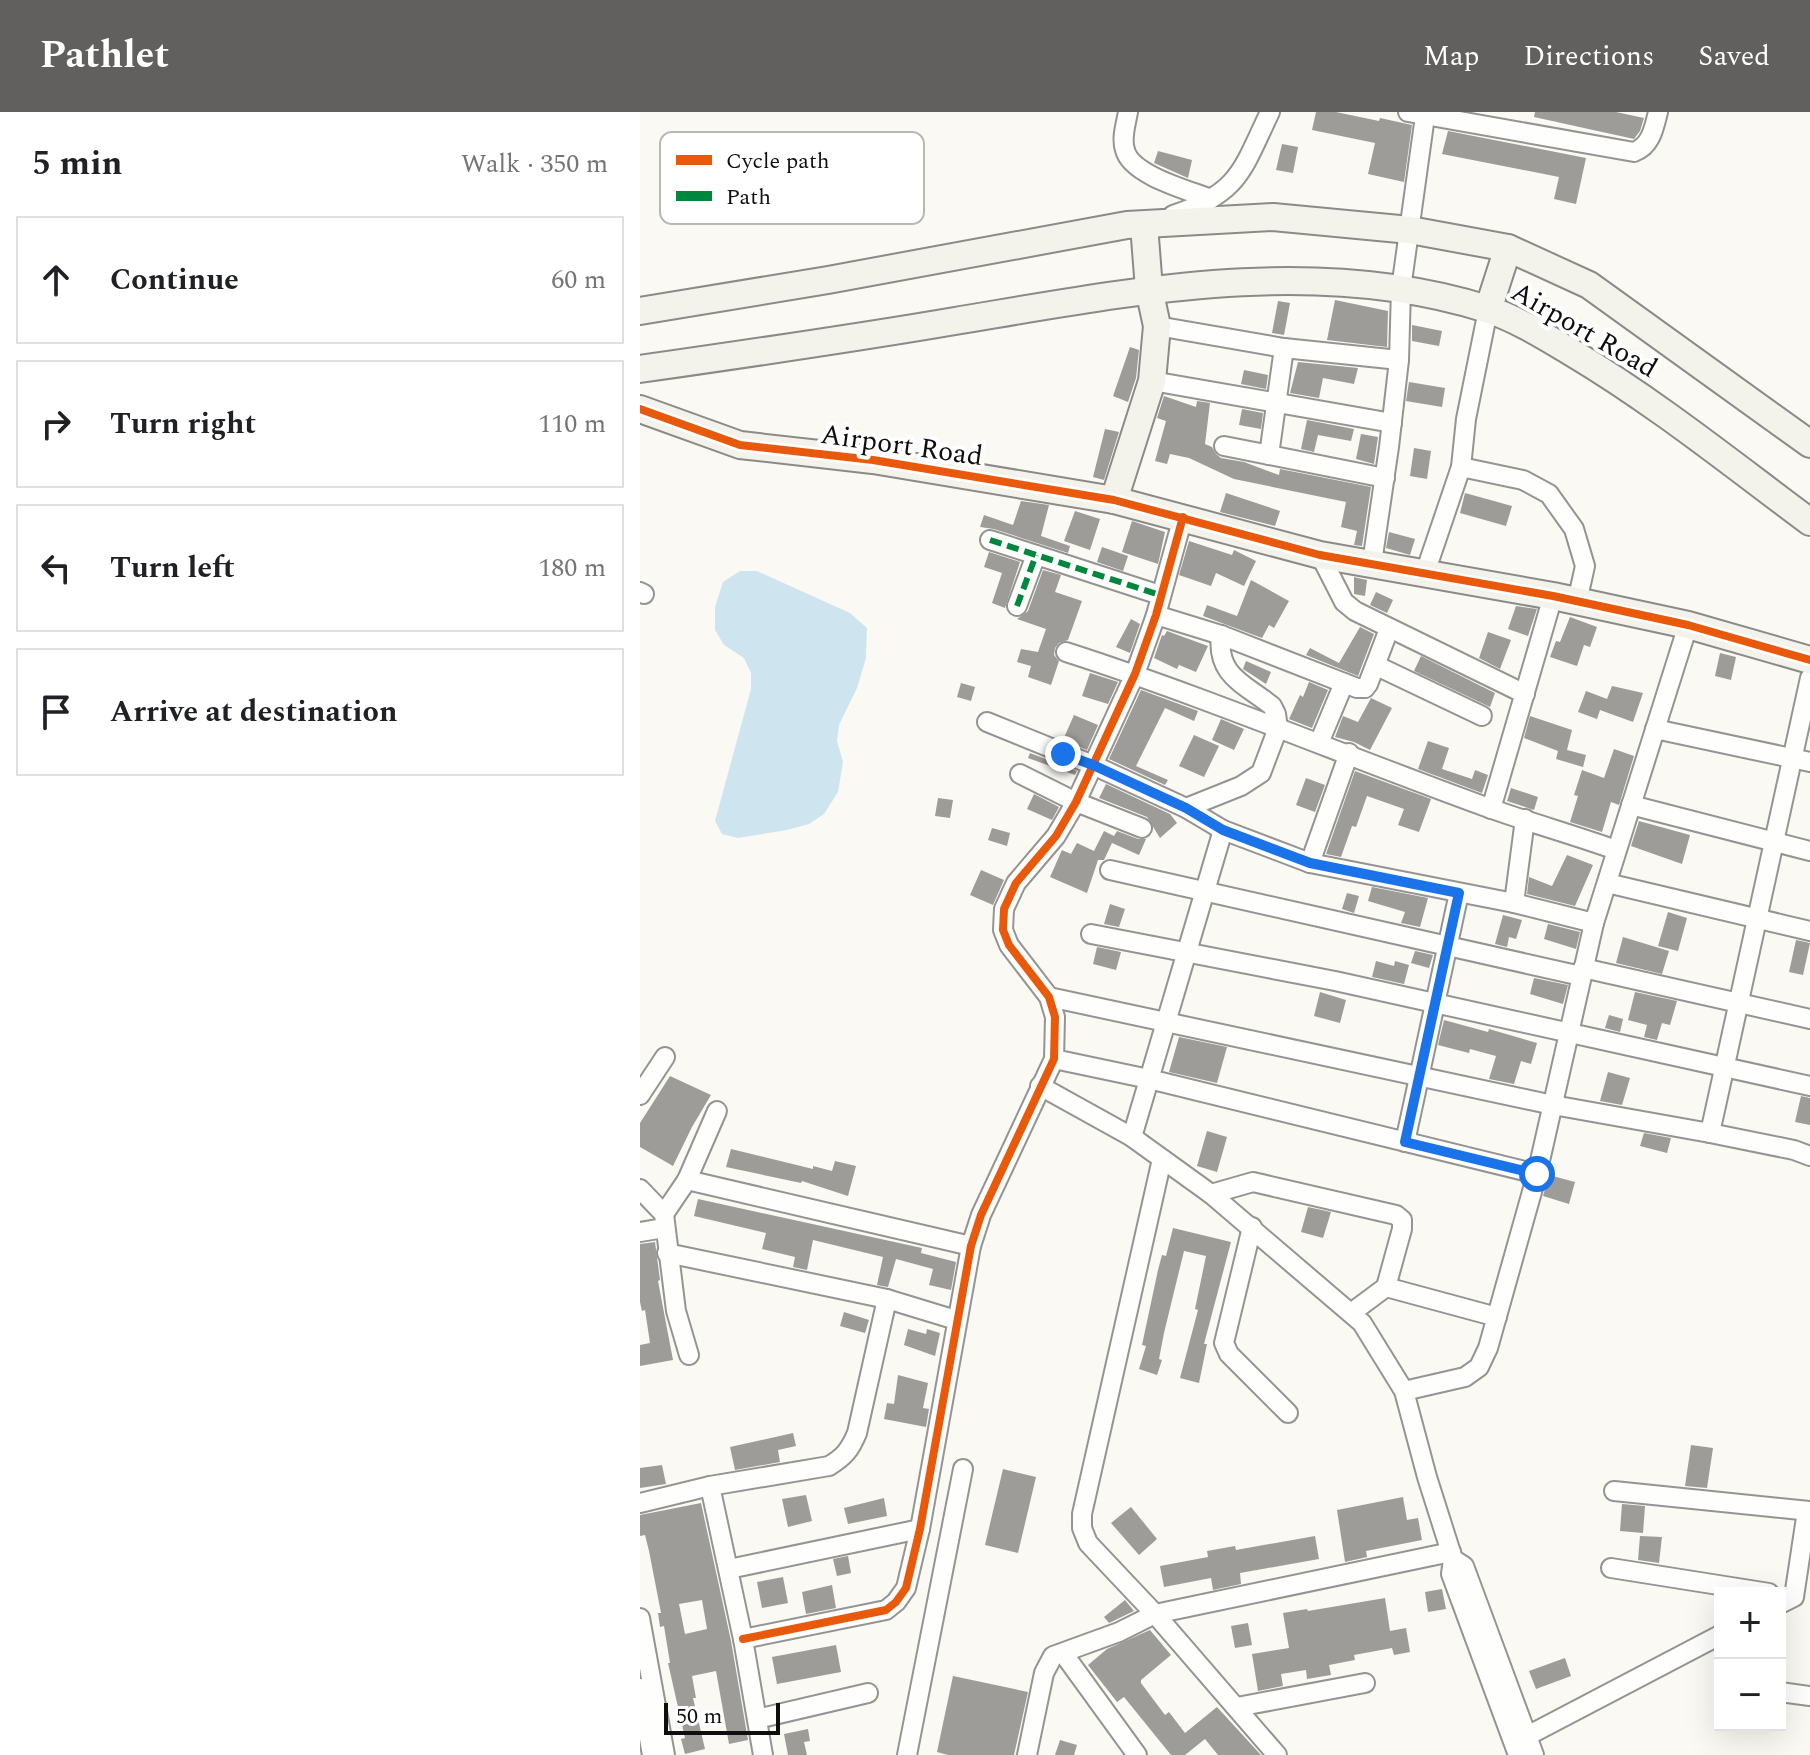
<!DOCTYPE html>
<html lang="en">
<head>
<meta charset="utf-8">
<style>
	:root { --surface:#fff; --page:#f2f2f2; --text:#202124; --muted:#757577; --line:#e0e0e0; --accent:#61605e }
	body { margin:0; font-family:Spectral,serif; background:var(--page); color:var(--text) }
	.controls { position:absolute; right:24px; bottom:24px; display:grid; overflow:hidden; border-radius:0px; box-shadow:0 8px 32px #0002 }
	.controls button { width:72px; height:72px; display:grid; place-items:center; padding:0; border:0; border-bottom:2px solid var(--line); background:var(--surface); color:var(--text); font:40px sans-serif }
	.scale { position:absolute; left:24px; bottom:20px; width:116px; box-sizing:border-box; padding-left:8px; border:4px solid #0e0e0e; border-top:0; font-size:22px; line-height:28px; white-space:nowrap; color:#0e0e0e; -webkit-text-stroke:6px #fff; paint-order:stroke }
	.stop { position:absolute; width:24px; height:24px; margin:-18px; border:6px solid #1a73e8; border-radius:50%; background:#fff }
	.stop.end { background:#1a73e8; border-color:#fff; box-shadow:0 2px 8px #0008 }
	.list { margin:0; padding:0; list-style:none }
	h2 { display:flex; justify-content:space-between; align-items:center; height:104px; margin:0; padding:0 32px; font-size:34px }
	h2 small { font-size:26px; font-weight:400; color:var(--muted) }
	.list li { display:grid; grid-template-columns:52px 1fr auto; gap:24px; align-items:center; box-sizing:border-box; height:128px; margin:0 16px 16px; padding:0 16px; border:2px solid var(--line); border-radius:0px }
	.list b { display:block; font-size:30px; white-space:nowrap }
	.list em { font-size:26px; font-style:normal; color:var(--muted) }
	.icon { flex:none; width:44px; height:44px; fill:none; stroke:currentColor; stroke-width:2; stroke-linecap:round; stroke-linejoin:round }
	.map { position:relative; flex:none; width:1170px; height:1643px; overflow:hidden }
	header { display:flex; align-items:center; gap:48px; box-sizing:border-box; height:112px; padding:0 40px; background:var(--accent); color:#fff }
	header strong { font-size:38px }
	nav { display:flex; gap:44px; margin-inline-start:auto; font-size:28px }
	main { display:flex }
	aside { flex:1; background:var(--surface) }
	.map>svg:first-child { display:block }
	.water { fill:#cee5f0 }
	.building { fill:#9e9c99; fill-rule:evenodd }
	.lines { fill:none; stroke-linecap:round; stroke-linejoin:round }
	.street-casing { stroke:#949492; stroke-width:22 }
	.secondary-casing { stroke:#8b8a88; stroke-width:30 }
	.street { stroke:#fefefd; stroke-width:18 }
	.secondary { stroke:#f4f3eb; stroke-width:26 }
	.quiet { stroke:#00873e; stroke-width:6; stroke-dasharray:12 6; stroke-linecap:butt }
	.cycleway-casing { stroke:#fff; stroke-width:13 }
	.cycleway { stroke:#e8590c; stroke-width:8 }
	.route { stroke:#1a73e8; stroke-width:10 }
	.labels { text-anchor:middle; stroke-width:8; stroke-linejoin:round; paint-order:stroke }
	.street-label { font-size:28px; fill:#0e0e0e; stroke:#fff }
	.key { fill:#fff; stroke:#b7b7b7; stroke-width:2 }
	.key-label { font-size:22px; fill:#0e0e0e }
</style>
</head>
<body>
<header>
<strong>Pathlet</strong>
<nav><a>Map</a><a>Directions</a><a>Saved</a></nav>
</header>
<main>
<aside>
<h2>5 min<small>Walk · 350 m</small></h2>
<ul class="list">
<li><svg class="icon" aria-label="ahead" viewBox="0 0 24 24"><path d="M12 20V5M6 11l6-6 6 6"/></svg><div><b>Continue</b></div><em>60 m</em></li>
<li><svg class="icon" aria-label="right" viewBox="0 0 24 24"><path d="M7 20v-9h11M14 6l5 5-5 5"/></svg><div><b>Turn right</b></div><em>110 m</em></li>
<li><svg class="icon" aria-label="left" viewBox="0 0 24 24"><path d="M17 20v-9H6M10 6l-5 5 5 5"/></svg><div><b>Turn left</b></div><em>180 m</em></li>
<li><svg class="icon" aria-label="arrive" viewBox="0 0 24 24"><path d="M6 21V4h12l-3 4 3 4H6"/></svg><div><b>Arrive at destination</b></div></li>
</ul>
</aside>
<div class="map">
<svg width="1170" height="1643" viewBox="0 0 1170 1643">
	<rect width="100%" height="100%" fill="#faf9f4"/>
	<path class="water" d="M100 459H117L210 501 227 516 226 546 217 576 199 613 197 629 203 650 198 680 184 702 169 712 147 718 98 726 82 722 75 709 111 577V561L104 546 84 533 75 518V495L83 470Z"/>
	<g class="building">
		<path d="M676 0H696L739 9 740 6 772 13 764 70 728 62 735 31 672 18Z"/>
		<path d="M895 0H976L1004 6 1000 19 994 27 894 5Z"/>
		<path d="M808 19 946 46 936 92 914 87 919 65 802 42Z"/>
		<path d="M642 32 658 35 653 61 636 58Z"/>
		<path d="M518 39 552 48 548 66 514 51Z"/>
		<path d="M695 188 748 199 747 235 687 228Z"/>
		<path d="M638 189 650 191 644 223 632 221Z"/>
		<path d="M772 213 802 219 799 234 772 229Z"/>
		<path d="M490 235 499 238 496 266 488 290 473 284Z"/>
		<path d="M658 250 718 256 714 272 683 266 679 286 650 281Z"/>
		<path d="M604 258 628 263 626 277 601 272Z"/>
		<path d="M769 270 805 276 802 295 766 289Z"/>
		<path d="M524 284 556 295 557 289 570 291 565 332 572 335 576 342 581 346 604 350 639 363 640 357 731 375 722 434 714 433 717 419 701 415 706 390 594 367 549 346 530 342 527 352 515 349 526 309 517 306Z"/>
		<path d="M602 297 623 301 621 317 599 313Z"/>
		<path d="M667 308 714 317 711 329 678 323 674 340 661 337Z"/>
		<path d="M465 317 479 320 464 368 453 365Z"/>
		<path d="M721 322 738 325 734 352 716 347Z"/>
		<path d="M774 336 791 339 787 367 770 364Z"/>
		<path d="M586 381 640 399 635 414 580 400Z"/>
		<path d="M825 381 872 394 866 414 820 401Z"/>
		<path d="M381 389 409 393 401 424 430 434 428 441 354 417 340 415 344 403 373 413Z"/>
		<path d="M435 399 460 407 450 438 424 429Z"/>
		<path d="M492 409 525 420 518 452 482 440Z"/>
		<path d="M749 420 775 427 770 443 746 436Z"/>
		<path d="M549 429 592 443 594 438 616 449 604 474 576 461 571 474 539 463Z"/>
		<path d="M462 435 488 444 483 459 457 450Z"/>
		<path d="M349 440 380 450 365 496 352 491 362 461 344 455Z"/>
		<path d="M403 458 421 463 415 480 442 489 428 528 419 531 415 536 414 543 419 549 411 573 388 565 391 554 377 550 381 537 398 540 406 517 377 507 388 499Z"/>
		<path d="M714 465 727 468 725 484 714 482Z"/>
		<path d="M611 468 649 489 634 516 629 513 622 526 563 504 567 493 597 504Z"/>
		<path d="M736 480 753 488 747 501 730 493Z"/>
		<path d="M876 494 897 497 888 524 868 517Z"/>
		<path d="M930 505 957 515 950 535 944 533 937 554 910 545 916 529 920 530Z"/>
		<path d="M491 507 500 512 490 541 476 535Z"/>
		<path d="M720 515 734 522 718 564 666 543 670 536 699 551Z"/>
		<path d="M527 519 568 534 556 560 539 553 537 557 514 546 522 523 524 524Z"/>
		<path d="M848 520 871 528 860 557 839 546Z"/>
		<path d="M1080 541 1096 545 1091 568 1075 564Z"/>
		<path d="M781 544 855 581 850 595 774 559Z"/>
		<path d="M606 549 631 560 626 572 603 557Z"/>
		<path d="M450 561 478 570 468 592 442 584Z"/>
		<path d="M669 570 688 578 672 616 649 607 660 583 663 585Z"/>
		<path d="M321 571 335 575 331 589 317 585Z"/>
		<path d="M972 574 1003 581 993 610 960 598 957 607 938 600 946 579 967 587Z"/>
		<path d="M501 578 558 599 554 609 525 596 496 654 528 668 525 673 469 647Z"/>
		<path d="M731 586 752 596 730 638 714 630 695 625 703 604 718 610Z"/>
		<path d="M434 603 458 613 447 638 423 628Z"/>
		<path d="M890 604 932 618 927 638 946 643 943 655 916 647 918 639 884 626Z"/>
		<path d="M581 607 604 617 594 638 572 628Z"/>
		<path d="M554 623 579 634 564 665 539 654Z"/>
		<path d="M788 629 809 636 802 657 832 667 835 658 848 663 842 681 778 657Z"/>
		<path d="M974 637 994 644 979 693 971 690 962 720 930 710 938 684 934 683 942 658 964 666Z"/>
		<path d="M390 641 437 659 435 663 388 646Z"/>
		<path d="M715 659 791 687 779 720 758 713 764 697 727 684 716 715 712 714 701 745 686 742Z"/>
		<path d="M666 666 685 673 675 700 656 693Z"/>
		<path d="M466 672 530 702 537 711 520 726 507 705 459 686Z"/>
		<path d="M871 676 898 685 894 698 867 689Z"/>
		<path d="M394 682 419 695 412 708 387 697Z"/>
		<path d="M298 686 313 688 310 706 295 704Z"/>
		<path d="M999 709 1050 723 1042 752 991 734Z"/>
		<path d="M352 716 370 721 367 734 348 728Z"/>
		<path d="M464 719 474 724 477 719 498 727H506L499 743 472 731 464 748H458L447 781 410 765 422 738 431 742 437 731 454 739Z"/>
		<path d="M927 743 953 753 935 794 887 782 889 765 912 774Z"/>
		<path d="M341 758 364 768 353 793 330 783Z"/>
		<path d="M732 775 788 786 780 815 761 811 765 800 728 789Z"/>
		<path d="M707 781 719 784 714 801 702 797Z"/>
		<path d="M470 792 485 797 479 815 464 812Z"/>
		<path d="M1028 800 1047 806 1038 839 1018 834Z"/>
		<path d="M863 803 882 808 876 827 869 825 867 835 855 832Z"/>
		<path d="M908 812 940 820 936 837 904 827Z"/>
		<path d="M983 825 1029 839 1022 862 976 851Z"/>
		<path d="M1156 828 1170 831 1163 863 1149 860Z"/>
		<path d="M457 835 481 840 476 858 453 852Z"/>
		<path d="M775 839 793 843 789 856 771 851Z"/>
		<path d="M736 849 754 854 755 849 769 853 764 872 732 865Z"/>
		<path d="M894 866 928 873 923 892 890 882Z"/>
		<path d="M680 880 706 888 700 911 674 904Z"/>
		<path d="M995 880 1037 889 1030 913 1022 911 1017 928 1004 925 1007 913 988 908Z"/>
		<path d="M969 903 983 907 980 920 965 916Z"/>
		<path d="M804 908 848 920 849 917 897 931 891 952 881 949 874 972 849 967 856 944 830 937 829 941 798 933Z"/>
		<path d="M539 925 587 935 577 971 529 960Z"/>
		<path d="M968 960 990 966 982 993 960 989Z"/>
		<path d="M30 964 71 983 52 1015 33 1054 0 1035V1011Z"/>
		<path d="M1161 984 1170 986V1013L1155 1010Z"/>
		<path d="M567 1019 587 1025 577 1060 557 1054Z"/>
		<path d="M1004 1021 1031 1026 1027 1041 1000 1034Z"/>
		<path d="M91 1037 173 1057V1054L192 1059 195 1049 216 1054 208 1084 162 1069 161 1071 86 1055Z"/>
		<path d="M909 1063 935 1070 929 1092 903 1084Z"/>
		<path d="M58 1087 282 1136 281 1141 316 1150 311 1178 289 1173 293 1157 256 1147 248 1175 237 1173 243 1145 173 1128 167 1158 153 1155 155 1145 122 1137 126 1121 54 1104Z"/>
		<path d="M668 1095 691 1100 683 1126 661 1120Z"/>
		<path d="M533 1116 591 1130 564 1232H567L559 1271 540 1266 558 1198 555 1197 566 1144 544 1139 524 1221 519 1247 522 1248 517 1263 499 1257 506 1234 502 1233 518 1158 522 1143 526 1144Z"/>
		<path d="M15 1130 20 1168 18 1169 33 1248 0 1254V1233L10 1231 5 1198 2 1199 0 1190V1132Z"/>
		<path d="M204 1200 229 1208 225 1221 200 1214Z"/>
		<path d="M268 1217 286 1222 287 1217 300 1221 295 1244 264 1233Z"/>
		<path d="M258 1263 288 1271 283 1296 289 1297 286 1315 244 1307 247 1291 254 1292Z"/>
		<path d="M153 1321 156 1334 138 1338 140 1350 95 1358 90 1335Z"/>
		<path d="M1051 1333 1073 1336 1067 1376 1045 1374Z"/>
		<path d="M22 1353 26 1372 0 1376V1356Z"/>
		<path d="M363 1357 396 1365 378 1441 345 1433Z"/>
		<path d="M166 1383 172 1409 148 1415 142 1387Z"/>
		<path d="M763 1385 767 1408 778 1406 782 1428 726 1439 727 1445 705 1450 697 1398Z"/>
		<path d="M244 1386 247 1404 208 1412 204 1396Z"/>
		<path d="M61 1391 91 1529 108 1628 89 1632 76 1559 52 1564 56 1586H53L65 1637 45 1642 41 1627 45 1626 28 1551H30L24 1514 20 1515 18 1501H21L9 1439 5 1423 0 1424V1403ZM62 1488 67 1517 45 1522 39 1492Z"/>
		<path d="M982 1392 1005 1394 1003 1421 980 1419Z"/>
		<path d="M491 1395 517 1427 499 1443 471 1411Z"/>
		<path d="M675 1424 679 1447 600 1461 601 1472 573 1478 571 1466 524 1475 520 1454 568 1445 567 1439 595 1434 596 1438Z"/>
		<path d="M1000 1424 1022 1425 1019 1451 998 1448Z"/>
		<path d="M208 1444 211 1461 197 1464 193 1447Z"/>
		<path d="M143 1465 148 1491 122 1496 117 1470Z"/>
		<path d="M192 1473 196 1496 166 1502 162 1480Z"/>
		<path d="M802 1477 806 1497 788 1500 785 1480Z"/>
		<path d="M745 1486 750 1519 766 1516 770 1540 754 1543 752 1536 714 1543 715 1548 689 1553 691 1563 667 1567 666 1558 641 1562 643 1574 618 1579 612 1542 649 1536 643 1501 667 1497 668 1499Z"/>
		<path d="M485 1488 494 1499 469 1511 464 1505Z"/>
		<path d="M608 1511 612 1533 595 1536 591 1514Z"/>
		<path d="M510 1518 531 1543 501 1568V1571L525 1603 529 1600 545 1621 577 1595 621 1643H578L565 1627 545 1643H531L484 1585 477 1590 448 1553 467 1537Z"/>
		<path d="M196 1533 201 1560 137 1572 132 1545Z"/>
		<path d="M925 1546 931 1564 896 1577 889 1559Z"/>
		<path d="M313 1564 388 1580 374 1643H308L297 1640Z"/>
		<path d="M168 1617 170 1629 164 1630 167 1643H148L144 1622Z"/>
		<path d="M420 1628 437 1633 434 1643H415Z"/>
	</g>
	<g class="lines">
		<g class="street-casing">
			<g id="street">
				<path d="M488 0C486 12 481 26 485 38 491 63 548 78 571 87"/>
				<path d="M768 0 994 40C1011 34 1014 16 1018 0"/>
				<path d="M533 103C600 81 602 58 630 0"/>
				<path d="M517 214 644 236 759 248"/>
				<path d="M512 269 752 311"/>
				<path d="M584 334 745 366"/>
				<path d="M629 343 644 236"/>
				<path d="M821 355 883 368 909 382 934 417 945 454 937 490"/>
				<path d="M350 428 520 483"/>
				<path d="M680 443 704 490 715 499 885 582"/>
				<path d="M732 451 749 335 759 248 761 177 785 4"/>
				<path d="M785 461 821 355 826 307 848 198"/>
				<path d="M0 480 4 482"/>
				<path d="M377 494 396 443"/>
				<path d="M516 503 581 523 717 576H725L728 572 749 517"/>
				<path d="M426 540C569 586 708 645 849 696 891 711 934 723 976 738"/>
				<path d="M737 554 842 604"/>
				<path d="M347 610 453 653 546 696 583 718 670 751 874 791 954 811"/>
				<path d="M1015 617 1170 650"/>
				<path d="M679 631 704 571"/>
				<path d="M380 662 436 690 502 716"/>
				<path d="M991 693 1170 739"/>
				<path d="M546 696 601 674 621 661 638 616 636 602 632 594C605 572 576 564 581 523"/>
				<path d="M851 697 913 484"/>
				<path d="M670 751 709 641"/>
				<path d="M470 758 941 864"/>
				<path d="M967 771 1170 819"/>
				<path d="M874 791 885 707"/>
				<path d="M451 822 695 869 1170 974"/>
				<path d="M943 856 1170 907"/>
				<path d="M409 885 913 993 1070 1021 1154 1038 1170 1044"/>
				<path d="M414 947 509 967 897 1062"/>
				<path d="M400 974 492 1025 571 1082 722 1211 764 1279 787 1365 813 1447 811 1462 878 1643"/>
				<path d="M0 983 25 945"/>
				<path d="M1070 1021 1170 566"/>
				<path d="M492 1025 583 718"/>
				<path d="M765 1030 819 781"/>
				<path d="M522 1047 442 1402V1416L448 1431 515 1502 811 1440"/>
				<path d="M47 1068 331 1134"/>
				<path d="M0 1077 24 1102 36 1199 49 1243"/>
				<path d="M571 1082 613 1070 756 1103 762 1108V1117L746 1175 711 1201"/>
				<path d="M24 1102 47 1068 77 999"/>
				<path d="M612 1115 584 1231 589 1242 648 1301"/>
				<path d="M0 1120 24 1116"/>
				<path d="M27 1141 247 1187 316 1208"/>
				<path d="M746 1175 857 1205"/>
				<path d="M764 1279 825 1265 839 1255 848 1236 897 1062 954 811 1048 513"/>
				<path d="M70 1374 103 1527 123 1643"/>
				<path d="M974 1379 1170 1399"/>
				<path d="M0 1391 70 1374 189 1354C204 1345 210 1338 217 1321L247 1187"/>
				<path d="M813 1447 824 1454 894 1643"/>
				<path d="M971 1456 1129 1481"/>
				<path d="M89 1457 280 1417"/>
				<path d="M1140 1492 1154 1485 1167 1399"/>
				<path d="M0 1506 25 1643"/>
				<path d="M103 1527 246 1498 256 1490 266 1476 280 1417 331 1134 341 1103 414 947 415 905 409 885 369 833 363 818 364 797 376 771 416 724 436 690 495 562 516 503 543 405"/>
				<path d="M423 1541 497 1643"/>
				<path d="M0 1576 12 1643"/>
				<path d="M1140 1580 1170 1584"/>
				<path d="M597 1595 725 1571"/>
				<path d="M117 1607 228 1581"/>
				<path d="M887 1624 1080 1523"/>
				<path d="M267 1643 323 1357"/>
				<path d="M387 1643 404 1561 413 1544 479 1520 515 1502 637 1643"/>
			</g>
		</g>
		<g class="secondary-casing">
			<g id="secondary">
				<path d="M848 198 868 136"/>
				<path d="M0 199 188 168 487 113 633 105 770 118 868 136 949 173 1170 332"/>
				<path d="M0 257C105 242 210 227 315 209 490 180 673 142 847 197 877 207 904 224 931 240 1015 290 1092 352 1170 410"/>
				<path d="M0 297 100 333 233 348 474 388 680 443 913 484 1048 513 1170 548"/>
				<path d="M474 388 512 269 517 214 509 177 504 113"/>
			</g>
		</g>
		<use href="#street" class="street"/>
		<use href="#secondary" class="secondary"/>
		<g class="quiet">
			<path d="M350 428 520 483"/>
			<path d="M377 494 396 443"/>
		</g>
		<g class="cycleway-casing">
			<g id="cycleway">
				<path d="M0 297 100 333 233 348 474 388 680 443 913 484 1048 513 1170 548"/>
				<path d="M103 1527 246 1498 256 1490 266 1476 280 1417 331 1134 341 1103 414 947 415 905 409 885 369 833 363 818 364 797 376 771 416 724 436 690 495 562 516 503 543 405"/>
			</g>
		</g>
		<use href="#cycleway" class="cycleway"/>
	</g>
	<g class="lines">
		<path class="route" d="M423 642 453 653 546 696 583 718 670 751 819 781 765 1030 897 1062"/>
	</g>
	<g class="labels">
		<g class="street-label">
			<text transform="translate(945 217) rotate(30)" y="10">Airport Road</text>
			<text transform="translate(262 332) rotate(8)" y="10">Airport Road</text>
		</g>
	</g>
	<rect x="20" y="20" width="264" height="92" rx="12" class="key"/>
	<rect x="36" y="43" width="36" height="10" fill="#e8590c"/>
	<rect x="36" y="79" width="36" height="10" fill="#00873e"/>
	<g class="key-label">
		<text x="86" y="56">Cycle path</text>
		<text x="86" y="92">Path</text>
	</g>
</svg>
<div class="controls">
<button>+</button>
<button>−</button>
</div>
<div class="scale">50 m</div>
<div class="stop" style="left:897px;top:1062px"></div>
<div class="stop end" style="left:423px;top:642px"></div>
</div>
</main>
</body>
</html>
